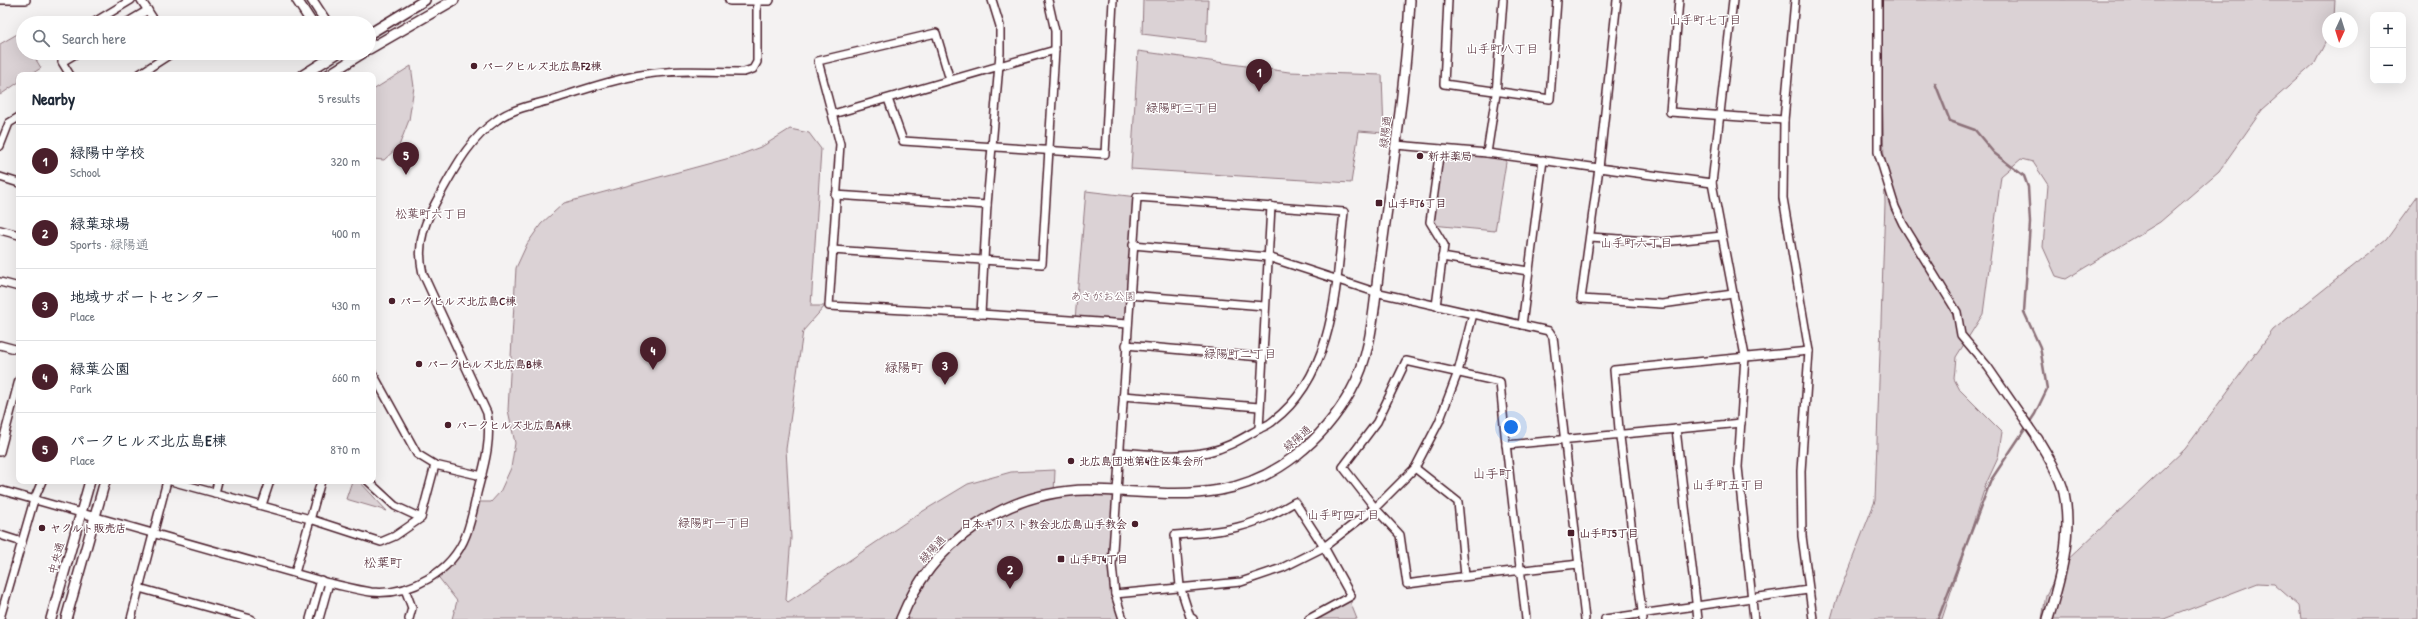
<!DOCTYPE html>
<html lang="en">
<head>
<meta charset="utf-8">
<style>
	:root { --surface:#fff; --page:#f2f2f3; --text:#1f2937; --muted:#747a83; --line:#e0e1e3; --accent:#4a1f2b }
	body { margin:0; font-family:"Patrick Hand","Klee One",sans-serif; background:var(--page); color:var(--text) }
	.controls { position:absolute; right:12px; top:12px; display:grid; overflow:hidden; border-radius:8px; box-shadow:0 4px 16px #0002 }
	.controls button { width:36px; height:36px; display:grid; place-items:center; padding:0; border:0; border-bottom:1px solid var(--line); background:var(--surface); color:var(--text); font:20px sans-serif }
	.compass { position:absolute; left:2322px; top:12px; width:36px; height:36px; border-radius:50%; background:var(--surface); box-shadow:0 4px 16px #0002; rotate:184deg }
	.you { position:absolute; left:1511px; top:427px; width:14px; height:14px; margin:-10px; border:3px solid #fff; border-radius:50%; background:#1a73e8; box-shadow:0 0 0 6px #1a73e833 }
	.badge { display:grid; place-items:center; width:26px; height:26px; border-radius:50%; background:var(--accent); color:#fff; font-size:13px; font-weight:700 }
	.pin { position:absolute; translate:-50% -33px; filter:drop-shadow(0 1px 2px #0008) }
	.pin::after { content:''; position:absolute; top:21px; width:14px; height:12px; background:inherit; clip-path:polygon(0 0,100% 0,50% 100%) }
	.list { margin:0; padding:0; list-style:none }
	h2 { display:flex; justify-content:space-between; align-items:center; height:52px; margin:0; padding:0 16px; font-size:17px }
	h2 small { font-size:13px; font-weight:400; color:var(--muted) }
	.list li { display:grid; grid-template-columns:26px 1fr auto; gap:12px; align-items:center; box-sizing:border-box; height:72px; padding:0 16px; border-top:1px solid var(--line) }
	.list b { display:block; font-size:15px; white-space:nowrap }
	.list p { margin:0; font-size:13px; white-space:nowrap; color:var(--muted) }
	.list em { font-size:13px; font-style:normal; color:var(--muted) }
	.icon { flex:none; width:22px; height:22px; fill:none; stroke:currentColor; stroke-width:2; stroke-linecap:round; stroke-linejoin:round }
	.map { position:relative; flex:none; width:2418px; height:619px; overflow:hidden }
	.search { position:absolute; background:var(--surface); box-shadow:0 4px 16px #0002; left:16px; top:16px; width:360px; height:44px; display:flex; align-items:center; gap:10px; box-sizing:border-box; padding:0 14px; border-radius:22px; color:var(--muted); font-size:15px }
	.panel { position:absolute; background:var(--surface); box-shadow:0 4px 16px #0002; left:16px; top:72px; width:360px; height:412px; border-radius:8px }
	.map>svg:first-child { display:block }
	.green { fill:#dbd2d5; stroke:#927880 }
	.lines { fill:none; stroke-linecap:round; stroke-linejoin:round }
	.stream { stroke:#8d727a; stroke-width:2.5 }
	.minor-casing { stroke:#4a1f2b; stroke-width:10 }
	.tertiary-casing { stroke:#4a1f2b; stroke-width:12 }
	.minor { stroke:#fff; stroke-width:7 }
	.tertiary { stroke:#fff; stroke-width:9 }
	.poi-dot { fill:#4a1f2b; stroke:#fff; stroke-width:1.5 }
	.labels { text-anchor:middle; stroke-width:3; stroke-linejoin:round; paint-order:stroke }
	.poi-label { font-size:11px; font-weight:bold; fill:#4a1f2b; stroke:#fff; text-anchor:start }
	.street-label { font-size:11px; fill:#4a1f2b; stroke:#fff }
	.park-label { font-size:11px; fill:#6e4c56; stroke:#fff }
	.neighbourhood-label { font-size:12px; fill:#4a1f2b; stroke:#fff }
	.quarter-label { font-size:13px; fill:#4a1f2b; stroke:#fff }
</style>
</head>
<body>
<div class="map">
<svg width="2418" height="619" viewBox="0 0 2418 619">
	<rect width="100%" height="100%" fill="#f4f2f2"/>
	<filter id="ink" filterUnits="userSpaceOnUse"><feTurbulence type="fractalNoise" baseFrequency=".025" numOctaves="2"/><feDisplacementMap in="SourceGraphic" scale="8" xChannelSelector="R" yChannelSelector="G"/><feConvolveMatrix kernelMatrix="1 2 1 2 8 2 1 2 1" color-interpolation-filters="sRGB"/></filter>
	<g filter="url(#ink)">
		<g class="green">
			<path d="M1143 0H1208L1206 42 1142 34Z"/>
			<path d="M1880 0H2335L2334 18H2328V37L2315 63 2262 110 2219 171 2160 222 2066 279 2056 276 2043 247 2048 185 2033 162 2021 159 2001 176 1983 314 1956 357 1954 379 1960 390 2002 432 1998 458 1986 484 1942 619H1831L1836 601 1875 501 1885 203Z"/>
			<path d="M19 33 23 40V53H32L41 68 30 75H19V82L0 95V44Z"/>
			<path d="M1138 51 1289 72 1382 75 1384 133 1359 131 1351 183 1131 169Z"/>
			<path d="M411 66 414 87 409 120 399 146 384 160 373 159V90Z"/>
			<path d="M790 129 809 133 821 149 811 306H825L803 331 786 449 791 538 786 600 788 602 915 516 968 484 1011 472 1055 470 1054 493 1116 491 1112 565 1123 619H452L457 601 436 574 458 551 475 502H491L500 492 511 468 515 443 508 410 516 268 527 244 541 224 564 203 737 156 763 146Z"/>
			<path d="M1440 149 1507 156 1495 231 1432 225Z"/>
			<path d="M1086 191 1137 197 1128 324 1075 320Z"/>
			<path d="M2418 196V619H2301L2299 606 2274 584 2258 583 2164 619H2042L2046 595 2062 565 2185 449 2273 330 2386 240Z"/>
			<path d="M352 481H359L387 511 346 499Z"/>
			<path d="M1351 596V604L1357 619H1309Z"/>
		</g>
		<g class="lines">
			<path class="stream" d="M1935 83 1950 121 1975 130 1994 153 2024 176 2028 187 2030 223 2024 312 2040 347 2047 389 2035 414 1991 480 1938 619"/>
			<g class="minor-casing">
				<g id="minor">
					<path d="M0 0H26"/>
					<path d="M141 0 156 23"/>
					<path d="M1448 0 1444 84 1550 99 1557 0"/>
					<path d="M1679 0 1670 112 1784 120"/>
					<path d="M1733 0 1712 183 1745 356 1738 467 1754 619"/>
					<path d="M1795 0 1784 120 1783 198 1809 351 1801 471 1802 536 1813 619"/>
					<path d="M1878 0V152L1895 207 1903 224 1957 312 1961 335 1988 367 2037 438"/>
					<path d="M93 23 131 0"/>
					<path d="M126 23 148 10"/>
					<path d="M70 75 62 62 77 53"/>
					<path d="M138 75 172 53"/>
					<path d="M950 80 936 33 818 61 840 144 829 306 981 314 1128 324"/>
					<path d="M888 99 903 141 1105 154 1113 0"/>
					<path d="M833 114 1055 50"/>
					<path d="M1396 145 1487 153 1599 168 1617 0"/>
					<path d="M0 146 9 123 19 117"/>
					<path d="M1487 153 1496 94 1503 0"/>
					<path d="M0 177 19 183"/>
					<path d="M1712 183 1599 168 1581 299 1662 304 1733 294"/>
					<path d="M835 195 987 205"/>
					<path d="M0 230 19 235"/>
					<path d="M1590 237 1663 242 1722 236"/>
					<path d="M1133 245 1268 257 1375 292 1549 331 1553 337 1585 619"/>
					<path d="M832 250 1042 264 1055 50V31L1048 0"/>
					<path d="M1442 257 1528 271"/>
					<path d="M0 282 19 287"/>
					<path d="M1129 295 1264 306"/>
					<path d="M1436 306 1444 245 1430 222 1440 149"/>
					<path d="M981 314 987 205 1000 53V26L992 0"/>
					<path d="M1522 325 1543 160"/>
					<path d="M0 345 19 350"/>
					<path d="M1126 345 1261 357"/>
					<path d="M373 374 417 454 435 465 482 476"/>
					<path d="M1123 396 1259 407"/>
					<path d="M1259 429 1271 206"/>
					<path d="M1676 429 1698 619"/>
					<path d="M1506 445 1741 423"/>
					<path d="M0 452 19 380"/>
					<path d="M1120 452C1148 454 1180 458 1208 452 1227 448 1241 439 1257 430 1262 427 1269 425 1273 421 1336 373 1336 283 1344 212L1137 197 1112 565 1115 594 1123 619"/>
					<path d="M1415 468 1458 502 1465 576"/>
					<path d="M171 481 310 519 381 542 395 536 421 518 435 465"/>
					<path d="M368 481 395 506 421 518"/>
					<path d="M0 490 329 583C343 586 357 590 371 592 410 596 452 572 466 535 471 522 474 507 477 493 484 466 492 441 487 413L423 274C415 241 426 219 442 191 457 164 471 138 497 120 511 109 533 105 551 100 583 90 614 79 647 74 679 69 712 72 744 72L753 69 757 62V0"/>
					<path d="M215 493 218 481"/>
					<path d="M262 505 270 481"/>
					<path d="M0 535 22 542"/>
					<path d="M295 573 321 481"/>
					<path d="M139 588 251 619"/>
					<path d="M405 589 412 608 409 619"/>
					<path d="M1115 594 1241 582 1282 568 1324 547 1377 506 1415 468 1439 422 1458 372 1473 314"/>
					<path d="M0 618 34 500 42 481"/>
					<path d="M131 619 167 481"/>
					<path d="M310 619 321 580"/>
					<path d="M319 619 329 583"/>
					<path d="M1193 619 1190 617 1180 586 1175 535C1225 532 1252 528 1295 502L1324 547 1351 596 1309 619"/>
					<path d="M1526 619C1517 540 1507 461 1500 382L1406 361 1377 422 1343 467 1375 508 1400 535 1407 584C1464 576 1522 570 1579 564"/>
					<path d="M1605 619 1808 590"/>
					<path d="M1643 619 1619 429 1614 370 1809 351"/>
				</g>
			</g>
			<g class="tertiary-casing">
				<g id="tertiary">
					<path d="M297 0 312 23"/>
					<path d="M312 0 327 23"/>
					<path d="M730 0H769"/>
					<path d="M369 34 425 0"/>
					<path d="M369 49 454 0"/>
					<path d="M303 75 338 53"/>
					<path d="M328 75 363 53"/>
					<path d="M2037 438C2047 455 2059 473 2064 493 2073 534 2060 580 2048 619"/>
					<path d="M51 619 90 481"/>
					<path d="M66 619 105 481"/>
					<path d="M901 619C931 543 1005 491 1088 490 1132 490 1176 498 1220 490 1277 480 1323 440 1351 391 1374 351 1374 298 1381 253 1392 169 1406 85 1410 0"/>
				</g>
			</g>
			<use href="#minor" class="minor"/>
			<use href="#tertiary" class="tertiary"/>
		</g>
	</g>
	<g class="poi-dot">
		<circle cx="474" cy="66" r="4"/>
		<circle cx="1420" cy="156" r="4"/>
		<rect x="1375" y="199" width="8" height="8" rx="2"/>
		<circle cx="392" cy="301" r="4"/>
		<circle cx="419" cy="364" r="4"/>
		<circle cx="448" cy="425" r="4"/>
		<circle cx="1071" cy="461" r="4"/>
		<circle cx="1135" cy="524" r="4"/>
		<circle cx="42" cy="528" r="4"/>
		<rect x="1567" y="529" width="8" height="8" rx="2"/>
		<rect x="1057" y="555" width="8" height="8" rx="2"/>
	</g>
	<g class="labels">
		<g class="poi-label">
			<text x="482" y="70">パークヒルズ北広島F2棟</text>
			<text x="1428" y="160">新井薬局</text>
			<text x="1387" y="207">山手町6丁目</text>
			<text x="400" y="305">パークヒルズ北広島C棟</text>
			<text x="427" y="368">パークヒルズ北広島B棟</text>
			<text x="456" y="429">パークヒルズ北広島A棟</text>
			<text x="1079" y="465">北広島団地第4住区集会所</text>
			<text x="1127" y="528" text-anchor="end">日本キリスト教会北広島山手教会</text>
			<text x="50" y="532">ヤクルト販売店</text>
			<text x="1579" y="537">山手町5丁目</text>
			<text x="1069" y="563">山手町4丁目</text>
		</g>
		<g class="street-label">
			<text transform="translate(1385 132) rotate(-83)" y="4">緑陽通</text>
			<text transform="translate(1297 438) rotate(-41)" y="4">緑陽通</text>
			<text transform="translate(932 549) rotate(-47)" y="4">緑陽通</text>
			<text transform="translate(56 558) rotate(-75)" y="4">中央通</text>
		</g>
		<g class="park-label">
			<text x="1103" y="300">あさがお公園</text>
		</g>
		<g class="neighbourhood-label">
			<text x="1705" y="24">山手町七丁目</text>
			<text x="1502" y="53">山手町八丁目</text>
			<text x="1182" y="112">緑陽町三丁目</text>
			<text x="431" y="218">松葉町六丁目</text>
			<text x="1636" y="247">山手町六丁目</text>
			<text x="1240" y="358">緑陽町二丁目</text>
			<text x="1728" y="489">山手町五丁目</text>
			<text x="1343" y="519">山手町四丁目</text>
			<text x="714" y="527">緑陽町一丁目</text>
		</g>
		<g class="quarter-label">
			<text x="904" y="372">緑陽町</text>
			<text x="1492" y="478">山手町</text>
			<text x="383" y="567">松葉町</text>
		</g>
	</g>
</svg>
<div class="controls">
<button>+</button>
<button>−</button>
</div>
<svg class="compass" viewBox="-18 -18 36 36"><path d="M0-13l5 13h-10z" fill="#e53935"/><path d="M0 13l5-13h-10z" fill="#747a83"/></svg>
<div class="you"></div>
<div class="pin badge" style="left:1259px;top:92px">1</div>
<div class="pin badge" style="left:1010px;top:589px">2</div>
<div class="pin badge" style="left:945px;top:385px">3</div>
<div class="pin badge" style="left:653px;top:370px">4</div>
<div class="pin badge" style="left:406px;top:175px">5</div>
<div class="search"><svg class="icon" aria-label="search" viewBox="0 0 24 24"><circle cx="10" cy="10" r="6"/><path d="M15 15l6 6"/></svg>Search here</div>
<section class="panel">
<h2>Nearby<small>5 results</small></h2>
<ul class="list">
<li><span class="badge">1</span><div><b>緑陽中学校</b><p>School</p></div><em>320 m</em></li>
<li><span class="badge">2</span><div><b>緑葉球場</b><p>Sports · 緑陽通</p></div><em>400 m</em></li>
<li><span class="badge">3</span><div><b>地域サポートセンター</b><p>Place</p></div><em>430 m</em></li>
<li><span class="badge">4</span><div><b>緑葉公園</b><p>Park</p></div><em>660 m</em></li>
<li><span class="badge">5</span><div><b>パークヒルズ北広島E棟</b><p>Place</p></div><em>870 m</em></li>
</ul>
</section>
</div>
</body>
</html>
